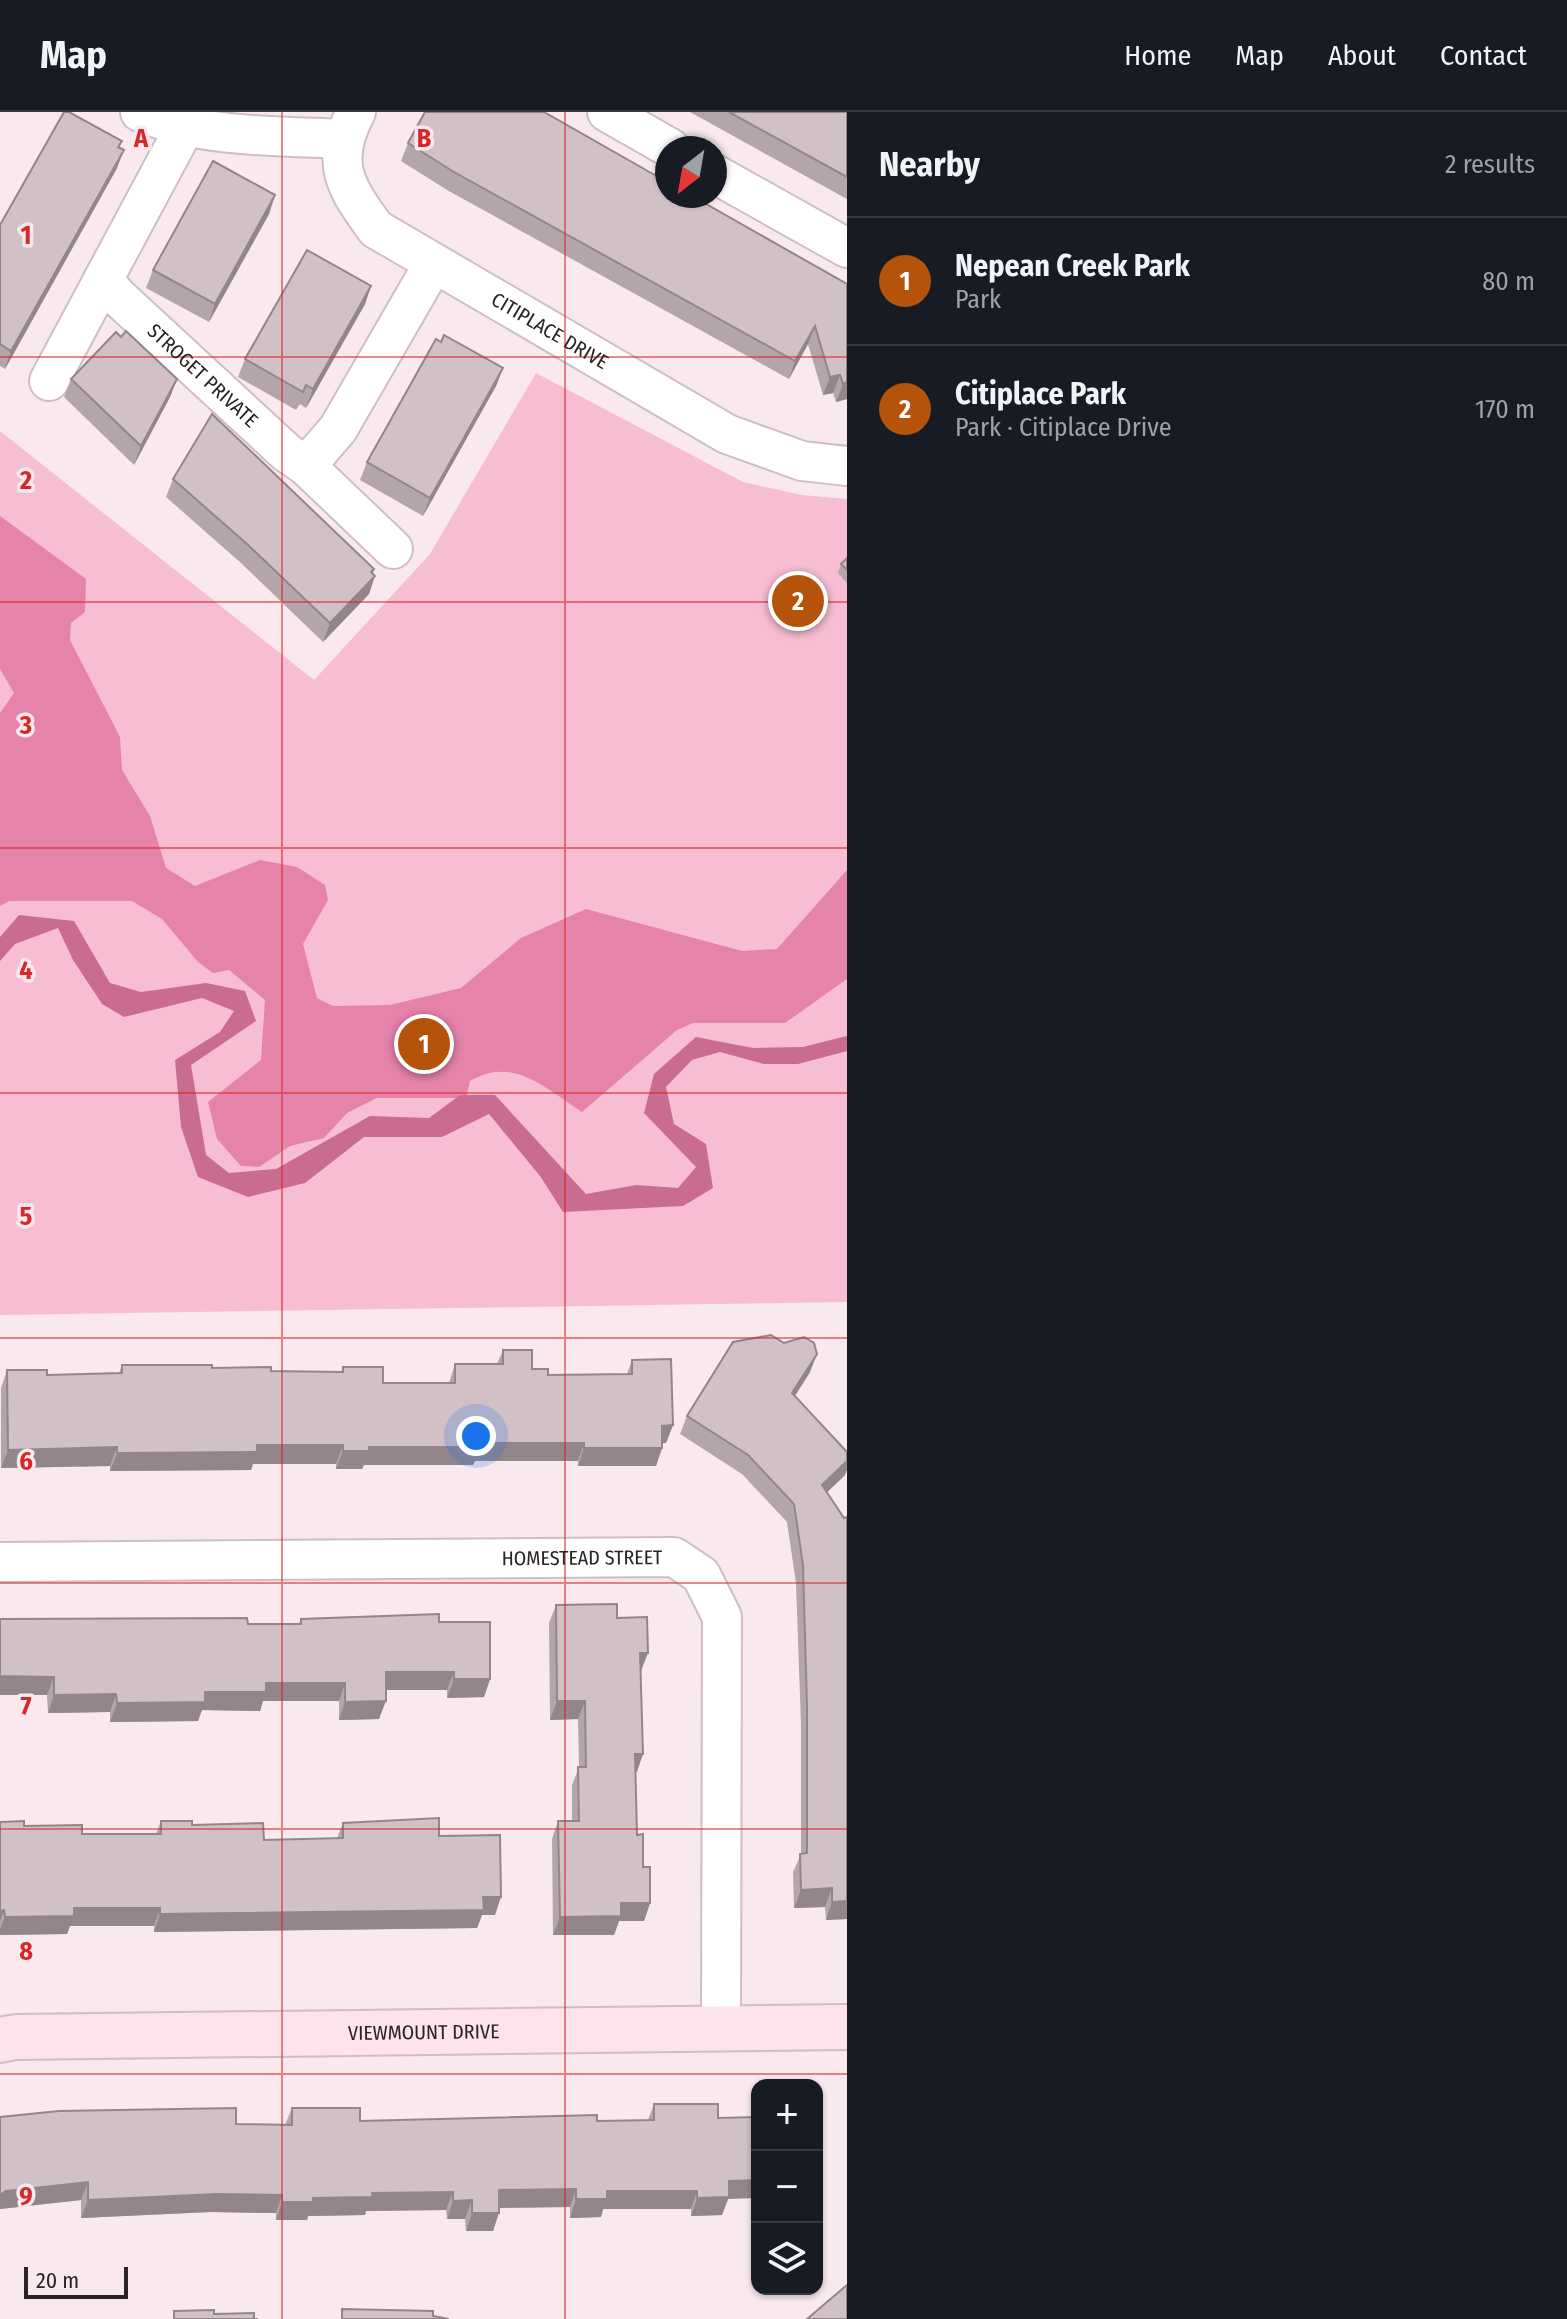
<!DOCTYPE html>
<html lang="en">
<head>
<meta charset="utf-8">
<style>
	:root { --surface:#171b24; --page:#20242c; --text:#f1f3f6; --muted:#9ea1a6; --line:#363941; --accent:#b45309 }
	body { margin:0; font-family:"Fira Sans Condensed",sans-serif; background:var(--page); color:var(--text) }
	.controls { position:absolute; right:24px; bottom:24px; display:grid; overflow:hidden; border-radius:16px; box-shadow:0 2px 6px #0004 }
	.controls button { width:72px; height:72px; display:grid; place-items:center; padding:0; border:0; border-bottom:2px solid var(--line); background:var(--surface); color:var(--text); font:40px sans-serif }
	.compass { position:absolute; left:655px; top:24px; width:72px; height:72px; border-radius:50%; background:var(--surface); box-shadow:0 2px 6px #0004; rotate:211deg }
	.scale { position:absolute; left:24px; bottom:20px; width:104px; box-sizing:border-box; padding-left:8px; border:4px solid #292325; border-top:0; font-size:22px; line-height:28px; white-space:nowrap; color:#292325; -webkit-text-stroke:6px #f9e8ed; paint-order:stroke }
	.you { position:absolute; left:476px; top:1324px; width:28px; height:28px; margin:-20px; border:6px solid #fff; border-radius:50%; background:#1a73e8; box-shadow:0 0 0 12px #1a73e833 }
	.badge { display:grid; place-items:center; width:52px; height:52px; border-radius:50%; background:var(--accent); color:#fff; font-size:26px; font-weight:700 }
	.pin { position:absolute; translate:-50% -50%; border:4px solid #fff; box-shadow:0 2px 8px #0006 }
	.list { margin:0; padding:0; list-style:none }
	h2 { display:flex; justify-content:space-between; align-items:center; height:104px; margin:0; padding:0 32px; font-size:34px }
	h2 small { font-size:26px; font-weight:400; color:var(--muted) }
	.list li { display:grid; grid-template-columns:52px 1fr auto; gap:24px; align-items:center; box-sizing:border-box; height:128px; padding:0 32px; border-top:2px solid var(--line) }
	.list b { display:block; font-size:30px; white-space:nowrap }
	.list p { margin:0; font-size:26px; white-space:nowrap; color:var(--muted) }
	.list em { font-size:26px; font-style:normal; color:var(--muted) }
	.icon { flex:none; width:44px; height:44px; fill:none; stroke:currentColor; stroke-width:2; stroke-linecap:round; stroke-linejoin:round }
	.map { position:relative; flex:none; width:847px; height:2207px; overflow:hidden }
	header { display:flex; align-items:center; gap:48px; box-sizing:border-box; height:112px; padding:0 40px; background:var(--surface); border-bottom:2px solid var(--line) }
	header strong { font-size:38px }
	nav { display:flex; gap:44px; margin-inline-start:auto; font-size:28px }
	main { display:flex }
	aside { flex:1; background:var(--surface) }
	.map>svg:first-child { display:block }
	.green { fill:#f7bdd2 }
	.forest { fill:#e583aa }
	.water { fill:#ca6b92 }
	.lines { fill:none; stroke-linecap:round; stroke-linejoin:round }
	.street-casing { stroke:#cfbec3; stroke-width:42 }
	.secondary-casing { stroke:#cfbec3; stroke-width:48 }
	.street { stroke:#fff; stroke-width:38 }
	.secondary { stroke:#fce3ec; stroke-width:44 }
	.wall { fill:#b4a5aa }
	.shaded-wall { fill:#92868b }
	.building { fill:#d1c0c6; stroke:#92868b; stroke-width:2 }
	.grid { fill:none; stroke:#d62828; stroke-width:2; stroke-opacity:0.55 }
	.labels { text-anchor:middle; stroke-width:7; stroke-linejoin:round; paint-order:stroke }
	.street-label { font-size:20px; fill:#292325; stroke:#f9e8ed }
	.grid-label { font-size:26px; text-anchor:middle; font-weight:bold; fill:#d62828; stroke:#f9e8ed; stroke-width:7; stroke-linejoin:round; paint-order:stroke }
</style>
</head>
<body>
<header>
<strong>Map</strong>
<nav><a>Home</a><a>Map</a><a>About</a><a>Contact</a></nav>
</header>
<main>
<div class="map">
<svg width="847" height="2207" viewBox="0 0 847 2207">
	<rect width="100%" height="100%" fill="#f9e8ed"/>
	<path class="green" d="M536 261 743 370 802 383 847 387V1190L0 1203V319L314 568 430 442Z"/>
	<path class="forest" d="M0 404 86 467 85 500 71 511 70 528 120 625 122 658 150 704 166 756 195 774 260 748 297 755 325 773 328 788 303 832 317 886 333 894 390 893 461 876 521 826 586 797 742 839 777 837 847 758V867L785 911H693L677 918 582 1000C546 977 513 943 470 969L466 986H377L347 1001 324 1026 290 1034 259 1055 241 1054 217 1027 208 990 261 948 265 888 229 858 213 861 198 850 162 807 132 789H9L0 794V601L14 581 0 557Z"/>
	<path class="water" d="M19 803 74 809 110 871 141 880 206 871 245 879 256 909 191 953 206 1043 229 1061 276 1057 370 1004 429 1006 460 983H495L586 1082 636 1073 678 1076 696 1055 644 1001 654 962 696 925 753 936 803 935 847 924V939L798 952H764L720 940 692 948 666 975 674 1012 706 1032 713 1076 683 1094 563 1100 540 1064 489 1002 442 1025H364L305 1071 248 1085 198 1065 181 1015 175 948 220 920 234 899 202 886 124 905 102 892 73 848 58 816 15 832 0 849V825Z"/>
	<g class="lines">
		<g class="street-casing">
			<g id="street">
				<path d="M140 0C203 26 277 24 345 27"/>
				<path id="s1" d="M356 0C329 50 345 75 376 117L727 322 802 349 847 354"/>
				<path d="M607 0 670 36"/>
				<path id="s2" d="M186 13 103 168 118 185 287 341 306 354 338 317 434 151"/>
				<path d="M715 62 847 136"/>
				<path d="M49 269 103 168"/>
				<path d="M306 354 393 437"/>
				<path id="s3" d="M0 1450 674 1445 701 1463 722 1505 721 1916"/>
			</g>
		</g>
		<g class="secondary-casing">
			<g id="secondary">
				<path id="s4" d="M0 1928 16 1925 847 1915"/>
			</g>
		</g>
		<use href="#street" class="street"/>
		<use href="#secondary" class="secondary"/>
	</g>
	<g class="wall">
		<path d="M690 0H847V87Z"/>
		<path d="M122 29 119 36 117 56 5 257 0 254V113Z"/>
		<path d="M408 31 847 172V287L836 290 833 281 823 283 808 232 789 267 447 78 401 49Z"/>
		<path d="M275 83 269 102 209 210 146 176 153 158Z"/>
		<path d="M371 174 365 192 306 296 300 292 296 298 238 265 245 247Z"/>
		<path d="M121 225 177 267 170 285 134 353 64 285 71 267Z"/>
		<path d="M441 230 503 256 496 274 423 404 360 368 367 350Z"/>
		<path d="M173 367 374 457 369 482 323 530 241 451 166 385Z"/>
		<path d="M847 446V471L838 461 841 452Z"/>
		<path d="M784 1231 810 1260 795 1284 845 1363 827 1380 844 1406 847 1405V1807L826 1808 825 1795 794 1796 793 1760 801 1742V1613L796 1471 787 1410 742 1362 680 1322 687 1304Z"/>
		<path d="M503 1238 532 1257 548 1263 627 1262 632 1248 673 1313 666 1331H662V1336L656 1354H578V1349H475L473 1353H364L362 1357H336V1352H253L251 1358 110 1359V1354L1 1356V1276L7 1258 47 1263 119 1261 122 1253 271 1259 341 1260 343 1255 383 1271H449L455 1252H497Z"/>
		<path d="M556 1493 617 1506 641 1559 637 1660H635L637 1723 650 1791 644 1809H619L614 1823H553L552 1727 558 1709H572V1673L579 1655 578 1607 550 1608 549 1511Z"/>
		<path d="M0 1507 248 1512H299L301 1507 439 1510 490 1567 484 1585 447 1586V1578H386L379 1607 339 1608V1589H263L260 1599 202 1598 198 1609 110 1610V1600L48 1601 47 1583H0Z"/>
		<path d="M161 1709 192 1713 264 1728 337 1726 343 1711 439 1724 495 1803H482L477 1816 154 1820V1814H70L67 1822 0 1823V1710L82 1722H156Z"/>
		<path d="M654 1992 718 2006 728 2087 722 2103 691 2104V2097H603L601 2105 570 2106V2095L499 2096 493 2119H466L465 2107H447L446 2098 366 2099 365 2103 308 2104 307 2108H276V2101L210 2100 81 2106V2088L0 2097 236 2012 285 2013 292 1996 360 2009H597L648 2008Z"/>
	</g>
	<g class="shaded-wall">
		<path d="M124 38 117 56 5 257 11 239Z"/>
		<path d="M275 83 269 102 209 210 215 192Z"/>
		<path d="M371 174 365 192 306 296 313 277Z"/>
		<path d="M815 214 808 232 789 267 795 249Z"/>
		<path d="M503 256 496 274 423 404 430 386Z"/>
		<path d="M840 263 833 281 823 283 830 265Z"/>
		<path d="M177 267 170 285 134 353 141 334Z"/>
		<path d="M847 270V287L836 290 843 272Z"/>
		<path d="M374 457 369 470 375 464 369 482 323 530 330 511Z"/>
		<path d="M817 1242 810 1260 785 1299 792 1281Z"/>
		<path d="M673 1313 666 1331 655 1332 662 1314Z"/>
		<path d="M480 1331H584L578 1349H475L473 1353H364L362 1357H336L343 1339 369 1335Z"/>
		<path d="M257 1333H343L336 1352H253L251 1358 110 1359 117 1341Z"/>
		<path d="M117 1335 110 1354 1 1356 8 1338Z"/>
		<path d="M584 1336H662L656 1354H578Z"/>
		<path d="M847 1349V1358L845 1363 816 1391 822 1373Z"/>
		<path d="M640 1541H648L641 1559Z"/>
		<path d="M386 1560H454L447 1578H379Z"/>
		<path d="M0 1564 54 1565 47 1583H0Z"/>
		<path d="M454 1567H490L484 1585 447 1586Z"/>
		<path d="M266 1571H345L339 1589H263L260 1599 202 1598 198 1609 110 1610 117 1591Z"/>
		<path d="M116 1582 110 1600 48 1601 54 1583Z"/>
		<path d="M386 1589 379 1607 339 1608 345 1590Z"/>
		<path d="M557 1589H585L578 1607 550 1608Z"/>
		<path d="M635 1642H643L637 1660H628Z"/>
		<path d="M832 1776 825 1795 794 1796 801 1778Z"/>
		<path d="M483 1785H501L495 1803H482L477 1816 154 1820 160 1802Z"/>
		<path d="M847 1789V1807L826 1808 832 1790Z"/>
		<path d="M621 1791H650L644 1809H619L614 1823H553L560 1805Z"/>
		<path d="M74 1796H160L154 1814H70L67 1822 0 1823V1817L5 1805Z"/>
		<path d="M4 1798 0 1809V1799Z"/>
		<path d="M757 2068V2086L728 2087 722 2103 691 2104 697 2086 729 2069Z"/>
		<path d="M88 2070 81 2088 0 2097V2083L6 2079Z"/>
		<path d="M576 2077 570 2095 492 2096 499 2078Z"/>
		<path d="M607 2079H697L691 2097H603L601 2105 570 2106 576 2087Z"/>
		<path d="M453 2080 446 2098 366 2099 365 2103 308 2104 307 2108H276L282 2090 372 2081Z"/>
		<path d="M216 2082 282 2083 276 2101 210 2100 81 2106 88 2088Z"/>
		<path d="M472 2088 465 2107H447L453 2089Z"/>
		<path d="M472 2101H499L493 2119H466Z"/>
	</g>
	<g class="building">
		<path d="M64 0H69L122 29 118 35 124 38 11 239 0 232V113Z"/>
		<path d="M425 0H544L667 70V84H692L847 172V270L843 272 840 263 830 265 815 214 795 249 454 60 408 31Z"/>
		<path d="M729 0H847V65Z"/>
		<path d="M213 49 275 83 215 192 153 158Z"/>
		<path d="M307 138 371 174 313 277 306 273 303 280 245 247Z"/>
		<path d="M126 219 177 267 141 334 71 267 116 220 121 225Z"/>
		<path d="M444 223 503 256 430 386 367 350 436 227 441 230Z"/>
		<path d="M212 302 374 457 371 460 375 464 330 511 247 432 173 367Z"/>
		<path d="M847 446V458L841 452Z"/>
		<path d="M771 1223 784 1231 804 1225 814 1231 817 1242 792 1281 847 1340V1349L822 1373 844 1406 847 1405V1789L832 1790V1776L801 1778 800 1742 807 1741V1595L803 1453 794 1392 748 1343 687 1304 733 1230Z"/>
		<path d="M503 1238H532V1257H548V1263L632 1262V1248L671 1247 673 1313 662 1314V1336H584V1331H480V1335H369V1339H343V1333H257V1340L117 1341V1335L8 1338 7 1258H47V1263L122 1261V1253H212V1256L271 1255V1259L343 1260V1255H383V1271H455V1252H503Z"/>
		<path d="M617 1492V1506L647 1505 648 1541H640L643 1642H635L637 1723 643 1722V1755H650V1791H621V1804L560 1805 558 1709H579L578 1655H586L585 1589H557L556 1493Z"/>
		<path d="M439 1502V1510H490V1567H454V1560H386V1589L345 1590V1571H266V1580H205V1590L117 1591 116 1582 54 1583V1565L0 1564V1507L247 1506 248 1512H301V1507Z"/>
		<path d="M439 1706V1724L500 1723 501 1785H483L484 1798 160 1802V1796H74V1804L5 1805 4 1798 0 1799V1710L24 1709V1714L82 1713V1722H161V1709H192V1713L263 1711 264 1728 343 1726V1711Z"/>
		<path d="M654 1992H718V2006L757 2005V2068L729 2069V2085L697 2086V2079H607V2087H576V2077L499 2078V2101H472V2088L453 2089V2080L372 2081V2085L313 2086V2090H282V2083L216 2082 88 2088V2070L6 2079 0 2083V2005L59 1999 236 1996V2012L292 2013V1996H360V2009L597 2003V2009L654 2008Z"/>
		<path d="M847 2173V2207H807Z"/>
		<path d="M342 2197 433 2199V2204L449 2207H342Z"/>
		<path d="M214 2198V2202L254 2201V2207H258H174V2199Z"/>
	</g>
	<path class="grid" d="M282 0V2207M565 0V2207M0 245H847M0 490H847M0 736H847M0 981H847M0 1226H847M0 1471H847M0 1717H847M0 1962H847"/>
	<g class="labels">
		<g class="street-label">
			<text dy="7" stroke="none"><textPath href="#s1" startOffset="330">CITIPLACE DRIVE</textPath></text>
			<text dy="7" stroke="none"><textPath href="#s2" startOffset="314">STROGET PRIVATE</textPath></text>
			<text dy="7" stroke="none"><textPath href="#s3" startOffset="582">HOMESTEAD STREET</textPath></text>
			<text dy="7" stroke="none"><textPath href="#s4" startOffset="424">VIEWMOUNT DRIVE</textPath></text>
		</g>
	</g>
	<g class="grid-label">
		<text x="141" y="35">A</text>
		<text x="424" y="35">B</text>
		<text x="26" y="132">1</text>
		<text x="26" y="377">2</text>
		<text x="26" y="622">3</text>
		<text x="26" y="867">4</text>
		<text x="26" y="1113">5</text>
		<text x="26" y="1358">6</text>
		<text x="26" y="1603">7</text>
		<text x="26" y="1848">8</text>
		<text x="26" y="2093">9</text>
	</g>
</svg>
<div class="controls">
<button>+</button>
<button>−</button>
<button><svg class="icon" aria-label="layers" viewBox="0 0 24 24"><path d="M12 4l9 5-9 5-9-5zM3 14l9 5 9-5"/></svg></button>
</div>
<svg class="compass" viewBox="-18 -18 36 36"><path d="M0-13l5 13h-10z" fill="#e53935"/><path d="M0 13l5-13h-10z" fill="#9ea1a6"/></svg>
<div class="scale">20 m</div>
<div class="you"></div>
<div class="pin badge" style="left:424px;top:932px">1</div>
<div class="pin badge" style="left:798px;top:489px">2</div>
</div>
<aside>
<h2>Nearby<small>2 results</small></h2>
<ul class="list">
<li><span class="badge">1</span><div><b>Nepean Creek Park</b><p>Park</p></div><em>80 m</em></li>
<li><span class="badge">2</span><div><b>Citiplace Park</b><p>Park · Citiplace Drive</p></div><em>170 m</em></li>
</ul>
</aside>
</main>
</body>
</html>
